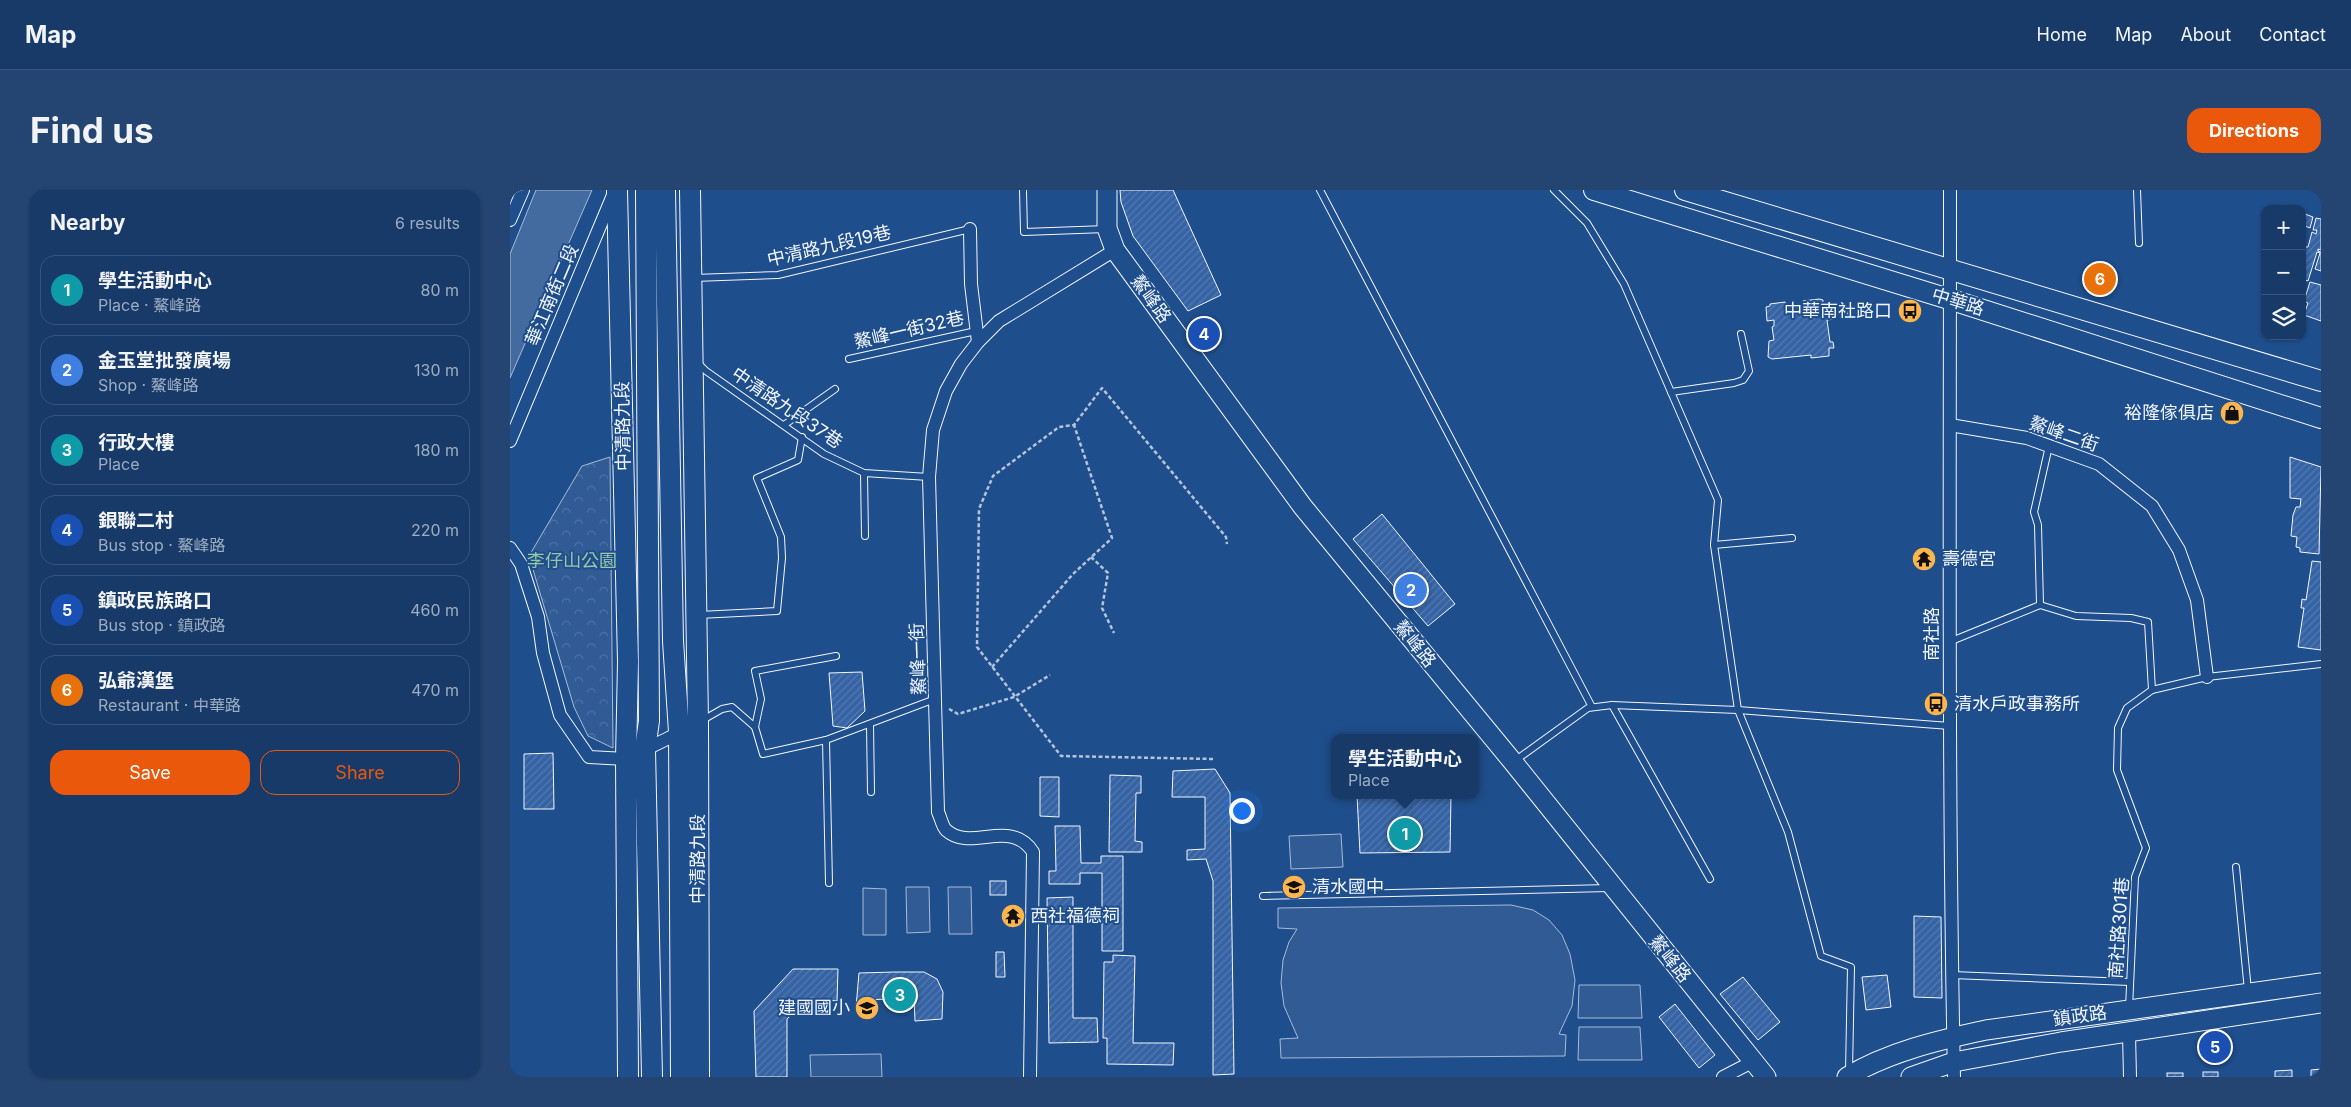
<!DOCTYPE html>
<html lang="en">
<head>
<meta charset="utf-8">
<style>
	:root { --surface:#173a69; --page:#244571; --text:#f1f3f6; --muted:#9eadc0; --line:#36547d; --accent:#ea580c }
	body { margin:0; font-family:Inter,"Noto Sans TC",sans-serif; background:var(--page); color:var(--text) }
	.controls { position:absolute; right:15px; top:15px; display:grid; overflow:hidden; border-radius:10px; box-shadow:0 1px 4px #0004 }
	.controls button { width:45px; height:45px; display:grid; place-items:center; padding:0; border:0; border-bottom:1px solid var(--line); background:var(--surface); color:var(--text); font:25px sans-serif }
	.you { position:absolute; left:731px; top:620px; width:18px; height:18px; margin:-12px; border:4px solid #fff; border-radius:50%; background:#1a73e8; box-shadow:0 0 0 8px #1a73e833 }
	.badge { display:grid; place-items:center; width:32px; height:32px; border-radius:50%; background:var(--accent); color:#fff; font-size:16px; font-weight:700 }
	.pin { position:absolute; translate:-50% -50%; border:2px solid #fff; box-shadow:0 1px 5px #0006 }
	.popup { position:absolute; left:821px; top:544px; width:148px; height:65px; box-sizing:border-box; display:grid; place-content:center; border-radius:10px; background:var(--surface); filter:drop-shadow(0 1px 4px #0005); font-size:16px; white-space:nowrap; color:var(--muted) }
	.popup b { font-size:19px; color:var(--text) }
	.popup::after { content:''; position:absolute; left:50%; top:100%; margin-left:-10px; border:10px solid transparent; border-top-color:var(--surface) }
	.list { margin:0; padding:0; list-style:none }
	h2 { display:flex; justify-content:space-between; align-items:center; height:65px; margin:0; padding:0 20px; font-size:21px }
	h2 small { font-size:16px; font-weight:400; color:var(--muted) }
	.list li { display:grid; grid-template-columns:32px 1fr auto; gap:15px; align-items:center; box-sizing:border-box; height:70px; margin:0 10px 10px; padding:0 10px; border:1px solid var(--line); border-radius:15px }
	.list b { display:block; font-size:19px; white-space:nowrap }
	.list p { margin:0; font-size:16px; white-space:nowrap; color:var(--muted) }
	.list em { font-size:16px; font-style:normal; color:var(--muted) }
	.actions { display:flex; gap:10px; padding:15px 20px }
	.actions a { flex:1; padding:11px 0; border:1px solid var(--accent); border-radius:15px; text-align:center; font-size:18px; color:var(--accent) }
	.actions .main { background:var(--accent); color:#fff }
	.icon { flex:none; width:28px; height:28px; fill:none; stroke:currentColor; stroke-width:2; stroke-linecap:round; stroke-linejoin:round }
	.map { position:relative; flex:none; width:1811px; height:887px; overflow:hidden; border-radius:15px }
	header { display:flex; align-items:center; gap:30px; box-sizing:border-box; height:70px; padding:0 25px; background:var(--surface); border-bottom:1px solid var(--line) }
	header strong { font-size:24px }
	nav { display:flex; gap:28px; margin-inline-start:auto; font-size:18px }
	.intro { display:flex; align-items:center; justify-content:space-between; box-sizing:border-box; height:120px; padding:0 30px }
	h1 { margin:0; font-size:35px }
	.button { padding:12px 22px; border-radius:15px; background:var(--accent); color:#fff; font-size:18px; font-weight:700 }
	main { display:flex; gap:30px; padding:0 30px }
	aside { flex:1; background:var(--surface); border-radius:15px; box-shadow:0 1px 4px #0004 }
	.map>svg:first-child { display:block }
	.park { fill:url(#park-crowns); stroke:#a8bbd7 }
	.built { fill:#305b95; stroke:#a8bbd7 }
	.water { fill:#446ba0; stroke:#a8bbd7 }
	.building { fill:url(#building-hatch); stroke:#f2f6ff }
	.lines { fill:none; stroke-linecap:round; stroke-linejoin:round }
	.lane-casing { stroke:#f2f6ff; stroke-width:8 }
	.street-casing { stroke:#f2f6ff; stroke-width:14 }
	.secondary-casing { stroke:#f2f6ff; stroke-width:21 }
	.primary-casing { stroke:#f2f6ff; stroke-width:22 }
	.path { stroke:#b3c4dc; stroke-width:2.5; stroke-dasharray:4 2.5; stroke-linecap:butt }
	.lane { stroke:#1f4e8c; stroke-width:6 }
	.street { stroke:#1f4e8c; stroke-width:12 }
	.secondary { stroke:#1f4e8c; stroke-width:19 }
	.primary { stroke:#1f4e8c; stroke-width:20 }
	.labels { text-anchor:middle; stroke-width:4; stroke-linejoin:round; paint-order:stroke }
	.street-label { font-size:18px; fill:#f2f6ff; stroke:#1f4e8c }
	.poi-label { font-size:18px; fill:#f2f6ff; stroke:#1f4e8c; text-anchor:start }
	.park-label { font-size:18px; fill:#97c8a6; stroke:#1f4e8c }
</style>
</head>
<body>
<header>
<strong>Map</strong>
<nav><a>Home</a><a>Map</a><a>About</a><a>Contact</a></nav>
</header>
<div class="intro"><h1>Find us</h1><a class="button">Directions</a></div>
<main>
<aside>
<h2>Nearby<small>6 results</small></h2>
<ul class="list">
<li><span class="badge" style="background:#0f9aa8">1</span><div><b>學生活動中心</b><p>Place · 鰲峰路</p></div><em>80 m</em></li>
<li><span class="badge" style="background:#3f7fe0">2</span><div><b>金玉堂批發廣場</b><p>Shop · 鰲峰路</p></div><em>130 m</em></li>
<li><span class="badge" style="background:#0f9aa8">3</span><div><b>行政大樓</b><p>Place</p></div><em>180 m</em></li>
<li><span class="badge" style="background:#1a4fb4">4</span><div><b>銀聯二村</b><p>Bus stop · 鰲峰路</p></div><em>220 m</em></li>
<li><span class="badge" style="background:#1a4fb4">5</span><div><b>鎮政民族路口</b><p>Bus stop · 鎮政路</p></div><em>460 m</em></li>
<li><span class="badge" style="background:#e8710a">6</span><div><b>弘爺漢堡</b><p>Restaurant · 中華路</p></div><em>470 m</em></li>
</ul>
<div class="actions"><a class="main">Save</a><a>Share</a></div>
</aside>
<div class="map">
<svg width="1811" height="887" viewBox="0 0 1811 887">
	<defs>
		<pattern id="park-crowns" width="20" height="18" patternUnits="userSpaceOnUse" patternTransform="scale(1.25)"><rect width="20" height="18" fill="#305b95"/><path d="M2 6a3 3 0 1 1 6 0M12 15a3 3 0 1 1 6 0" fill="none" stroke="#4e73a5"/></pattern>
		<pattern id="building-hatch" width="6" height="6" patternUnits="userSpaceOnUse" patternTransform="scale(1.25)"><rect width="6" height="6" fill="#3563a3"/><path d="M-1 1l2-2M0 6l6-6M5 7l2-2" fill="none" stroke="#537ab1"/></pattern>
	</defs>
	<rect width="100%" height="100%" fill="#1f4e8c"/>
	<path class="park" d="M100 267 103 558 78 546 64 517 19 366 72 276Z"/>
	<g class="built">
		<path d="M831 644 833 677 781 679 779 646Z"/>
		<path d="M396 697H419L420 742 397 743Z"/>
		<path d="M438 697H461L462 744H439Z"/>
		<path d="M353 698 376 699V745H353Z"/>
		<path d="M1001 715 1023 720 1039 730 1052 745 1060 764 1065 790 1062 816 1049 844 1056 845 1055 866 771 868 770 849 788 848 774 816 771 793 773 770 779 752 787 739 768 738V718Z"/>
		<path d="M1069 795H1130L1132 828H1068Z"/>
		<path d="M1069 837H1130L1132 870H1068Z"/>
		<path d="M371 864 372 887H301L300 865Z"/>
	</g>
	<path class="water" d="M26 0H82L0 188V64Z"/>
	<g class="building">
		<path d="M610 0H663L711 105 678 121 623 46 611 12Z"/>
		<path d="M1795 24 1803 27 1800 38 1795 36Z"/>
		<path d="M1806 28 1811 29V60L1808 59V61L1811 62V81L1805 79 1810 63 1807 62 1798 91 1792 89V57H1798L1802 42 1806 44 1807 40H1803Z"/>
		<path d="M1800 92 1811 95V131L1794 125 1798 113 1794 111Z"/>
		<path d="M1309 109 1313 110V123L1337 120 1338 127H1336V122L1323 124 1324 129 1317 130 1320 152H1323L1324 158H1319V166L1301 168V165L1262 169 1258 167 1259 151 1264 150 1262 137 1264 136V130L1257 131 1256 117 1260 116V114L1275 112 1276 116 1282 115 1277 114H1289L1291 122 1295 121 1293 111Z"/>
		<path d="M1780 267 1811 277 1809 364 1790 362V358L1786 357 1787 347 1781 346 1783 325 1786 317H1790L1791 309 1780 308Z"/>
		<path d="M872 324 945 414 918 436 843 349Z"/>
		<path d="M1802 371 1811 372V460L1788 457 1794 418H1791L1792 409 1796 410Z"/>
		<path d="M352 482 355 521 337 538 323 536 319 483Z"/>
		<path d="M43 563 44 619H14V564Z"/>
		<path d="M705 579 720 603 724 884 703 885V691L696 669 677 670V660L695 659V607H662L663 581Z"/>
		<path d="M600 585 631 586V603H626L625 651 632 652V662H599Z"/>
		<path d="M530 587H549V627L530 626Z"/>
		<path d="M847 605H941L940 662 850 663Z"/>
		<path d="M545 636H570L571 673H591V666H613V761H592V683H570V694H539V681H546Z"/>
		<rect x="480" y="691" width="16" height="14"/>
		<path d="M563 707V828H587L588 852 539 853 537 708Z"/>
		<path d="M502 716 511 720 503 736 494 732Z"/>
		<path d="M1404 726 1431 727 1432 808 1404 807Z"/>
		<path d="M486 762H494L495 787H486Z"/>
		<path d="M603 765 625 766 623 853H664L663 875 597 874V848H593L594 772H603Z"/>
		<path d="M283 779H328L327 811 300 808 277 829V887H246L244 821Z"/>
		<path d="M385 782H414L427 789 433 802 432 829 405 831 404 808 355 810 352 820 346 817 349 783Z"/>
		<path d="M1377 785 1381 817 1356 820 1352 787Z"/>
		<path d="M1233 787 1270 832 1248 850 1210 804Z"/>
		<path d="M1165 814 1205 865 1189 878 1149 827Z"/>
		<path d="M1811 879V887H1801V880Z"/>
		<path d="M1782 880V887H1765V881Z"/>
		<rect x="1693" y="882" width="15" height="5"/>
		<rect x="1657" y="883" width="16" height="4"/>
	</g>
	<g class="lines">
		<g class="lane-casing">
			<g id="lane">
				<path d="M513 0 514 42 596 39"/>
				<path d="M810 0 1082 517"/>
				<path d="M1044 0 1077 33 1114 94 1208 310 1204 355 1228 520 1278 642 1311 766 1341 777 1339 882"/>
				<path d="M1627 0 1629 53"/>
				<path d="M184 88 268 85 460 39"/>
				<path d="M339 169 466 141"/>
				<path d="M187 172 196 181 314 264 354 283 419 287"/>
				<path d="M1161 202 1224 193 1233 190 1239 181 1231 144"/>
				<path d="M274 235 325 199"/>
				<path d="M354 283 355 346"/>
				<path d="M1204 355 1282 348"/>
				<path d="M1530 415 1528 335 1524 322 1539 256"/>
				<path d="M189 425 267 421 272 368 271 347 247 288 288 270 292 247"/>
				<path d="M1439 452 1530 415 1566 426 1621 428 1638 432 1642 500"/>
				<path d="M1102 515 1200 689"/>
				<path d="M191 531 212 519 222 517 245 537 253 564 316 550 425 509"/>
				<path d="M360 534 361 602"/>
				<path d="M245 537 251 509 245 481 326 466"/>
				<path d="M316 550 319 693"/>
				<path d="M1006 570 1078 518 1102 515 1228 520 1440 536"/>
				<path d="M1726 677 1738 801"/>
				<path d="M753 706 1099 698"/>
				<path d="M1442 785 1620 792"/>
				<path d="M1619 818 1625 687 1636 658 1607 580 1608 538 1617 518 1642 500 1697 487 1811 474"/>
			</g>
		</g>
		<g class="street-casing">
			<g id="street">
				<path d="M1440 0C1440 296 1438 591 1444 887"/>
				<path d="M0 30 13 0"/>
				<path d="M460 39 461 94 468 152"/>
				<path d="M1440 235 1517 248 1589 274 1642 316 1669 360 1687 410 1697 487"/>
				<path d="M0 251 103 5"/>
				<path d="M0 358 11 374 28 427 33 463 50 525 79 567 116 569 173 541"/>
				<path d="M1619 844 1620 887"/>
				<path d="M520 887 523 662C500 627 461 663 436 640 432 636 431 628 428 622L419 287 423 240 436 201 451 174 468 152 489 131 605 60"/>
				<path d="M1213 887 1244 871"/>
			</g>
		</g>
		<g class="secondary-casing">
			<g id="secondary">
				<path d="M597 0V38L605 60 793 317 1003 572 1256 887"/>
				<path d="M1337 887C1378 862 1429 850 1476 840L1811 793"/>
				<path d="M1401 887 1444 872 1551 852 1811 813"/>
			</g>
		</g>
		<g class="primary-casing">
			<g id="primary">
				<path d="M107 0 118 472 116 569 118 887"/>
				<path d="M136 0 139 531 135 559 142 887"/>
				<path d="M155 0 163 451 169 542 171 887"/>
				<path d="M180 0 188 533 189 887"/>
				<path d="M1084 0 1442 110 1811 228"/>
				<path d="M1175 0 1811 191"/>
			</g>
		</g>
		<g class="path">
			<path d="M581 367 598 383 592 418 604 443"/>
			<path d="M482 477 563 384 602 348 564 235"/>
			<path d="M439 519 448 524 504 507 540 485"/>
			<path d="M703 569 551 566 467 457 469 319 483 286 549 237 564 235 592 198 716 347 717 354"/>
		</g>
		<use href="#lane" class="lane"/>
		<use href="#street" class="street"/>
		<use href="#secondary" class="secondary"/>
		<use href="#primary" class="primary"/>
	</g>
	<defs>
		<g id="bus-disc" transform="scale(1.25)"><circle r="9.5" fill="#ffb74d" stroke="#1f4e8c"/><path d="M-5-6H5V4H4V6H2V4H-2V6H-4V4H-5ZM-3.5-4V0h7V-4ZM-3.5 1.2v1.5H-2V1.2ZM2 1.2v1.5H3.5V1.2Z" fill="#111"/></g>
		<g id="shop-disc" transform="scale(1.25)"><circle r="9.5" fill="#ffb74d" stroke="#1f4e8c"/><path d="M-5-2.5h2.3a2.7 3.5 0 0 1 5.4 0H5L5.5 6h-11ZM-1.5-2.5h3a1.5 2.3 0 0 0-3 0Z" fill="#111"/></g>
		<g id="temple-disc" transform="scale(1.25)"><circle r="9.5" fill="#ffb74d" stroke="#1f4e8c"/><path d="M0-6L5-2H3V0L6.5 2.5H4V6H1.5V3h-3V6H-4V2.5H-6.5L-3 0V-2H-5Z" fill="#111"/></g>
		<g id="school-disc" transform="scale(1.25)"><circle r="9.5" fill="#ffb74d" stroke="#1f4e8c"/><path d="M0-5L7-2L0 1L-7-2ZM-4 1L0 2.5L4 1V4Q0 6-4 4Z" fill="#111"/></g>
	</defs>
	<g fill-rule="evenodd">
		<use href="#bus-disc" x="1400" y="121"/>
		<use href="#shop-disc" x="1722" y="223"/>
		<use href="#temple-disc" x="1414" y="369"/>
		<use href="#bus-disc" x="1426" y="514"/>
		<use href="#school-disc" x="784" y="697"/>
		<use href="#temple-disc" x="503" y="726"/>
		<use href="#school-disc" x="357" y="818"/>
	</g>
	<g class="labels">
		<g class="street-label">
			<text transform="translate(319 56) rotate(-13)" y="6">中清路九段19巷</text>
			<text transform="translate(42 105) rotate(-67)" y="6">華江南街二段</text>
			<text transform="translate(641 109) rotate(54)" y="6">鰲峰路</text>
			<text transform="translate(1448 112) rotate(17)" y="6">中華路</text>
			<text transform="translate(399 140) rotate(-13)" y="6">鰲峰一街32巷</text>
			<text transform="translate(277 218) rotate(34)" y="6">中清路九段37巷</text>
			<text transform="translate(113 236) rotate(-91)" y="6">中清路九段</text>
			<text transform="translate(1554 244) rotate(19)" y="6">鰲峰二街</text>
			<text transform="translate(1422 444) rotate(-90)" y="6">南社路</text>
			<text transform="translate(905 454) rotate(51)" y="6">鰲峰路</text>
			<text transform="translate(408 469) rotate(-92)" y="6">鰲峰一街</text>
			<text transform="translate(188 669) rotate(-90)" y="6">中清路九段</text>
			<text transform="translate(1609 738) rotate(-86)" y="6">南社路301巷</text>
			<text transform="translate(1160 769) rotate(51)" y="6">鰲峰路</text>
			<text transform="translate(1570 826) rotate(-8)" y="6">鎮政路</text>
		</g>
		<g class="poi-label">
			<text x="1382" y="127" text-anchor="end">中華南社路口</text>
			<text x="1704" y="229" text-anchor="end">裕隆傢俱店</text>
			<text x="1432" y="375">壽德宮</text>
			<text x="1444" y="520">清水戶政事務所</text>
			<text x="802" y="703">清水國中</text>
			<text x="520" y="732">西社福德祠</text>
			<text x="340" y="824" text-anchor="end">建國國小</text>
		</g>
		<g class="park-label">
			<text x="62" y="377">李仔山公園</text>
		</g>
	</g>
</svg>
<div class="controls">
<button>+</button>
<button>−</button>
<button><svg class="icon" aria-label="layers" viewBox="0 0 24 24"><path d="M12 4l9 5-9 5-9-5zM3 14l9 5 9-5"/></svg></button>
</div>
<div class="you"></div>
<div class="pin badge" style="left:895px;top:644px;background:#0f9aa8">1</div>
<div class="popup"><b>學生活動中心</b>Place</div>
<div class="pin badge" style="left:901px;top:400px;background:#3f7fe0">2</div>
<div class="pin badge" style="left:390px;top:805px;background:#0f9aa8">3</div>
<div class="pin badge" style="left:694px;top:144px;background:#1a4fb4">4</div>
<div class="pin badge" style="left:1705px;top:857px;background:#1a4fb4">5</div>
<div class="pin badge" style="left:1590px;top:89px;background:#e8710a">6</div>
</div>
</main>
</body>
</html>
